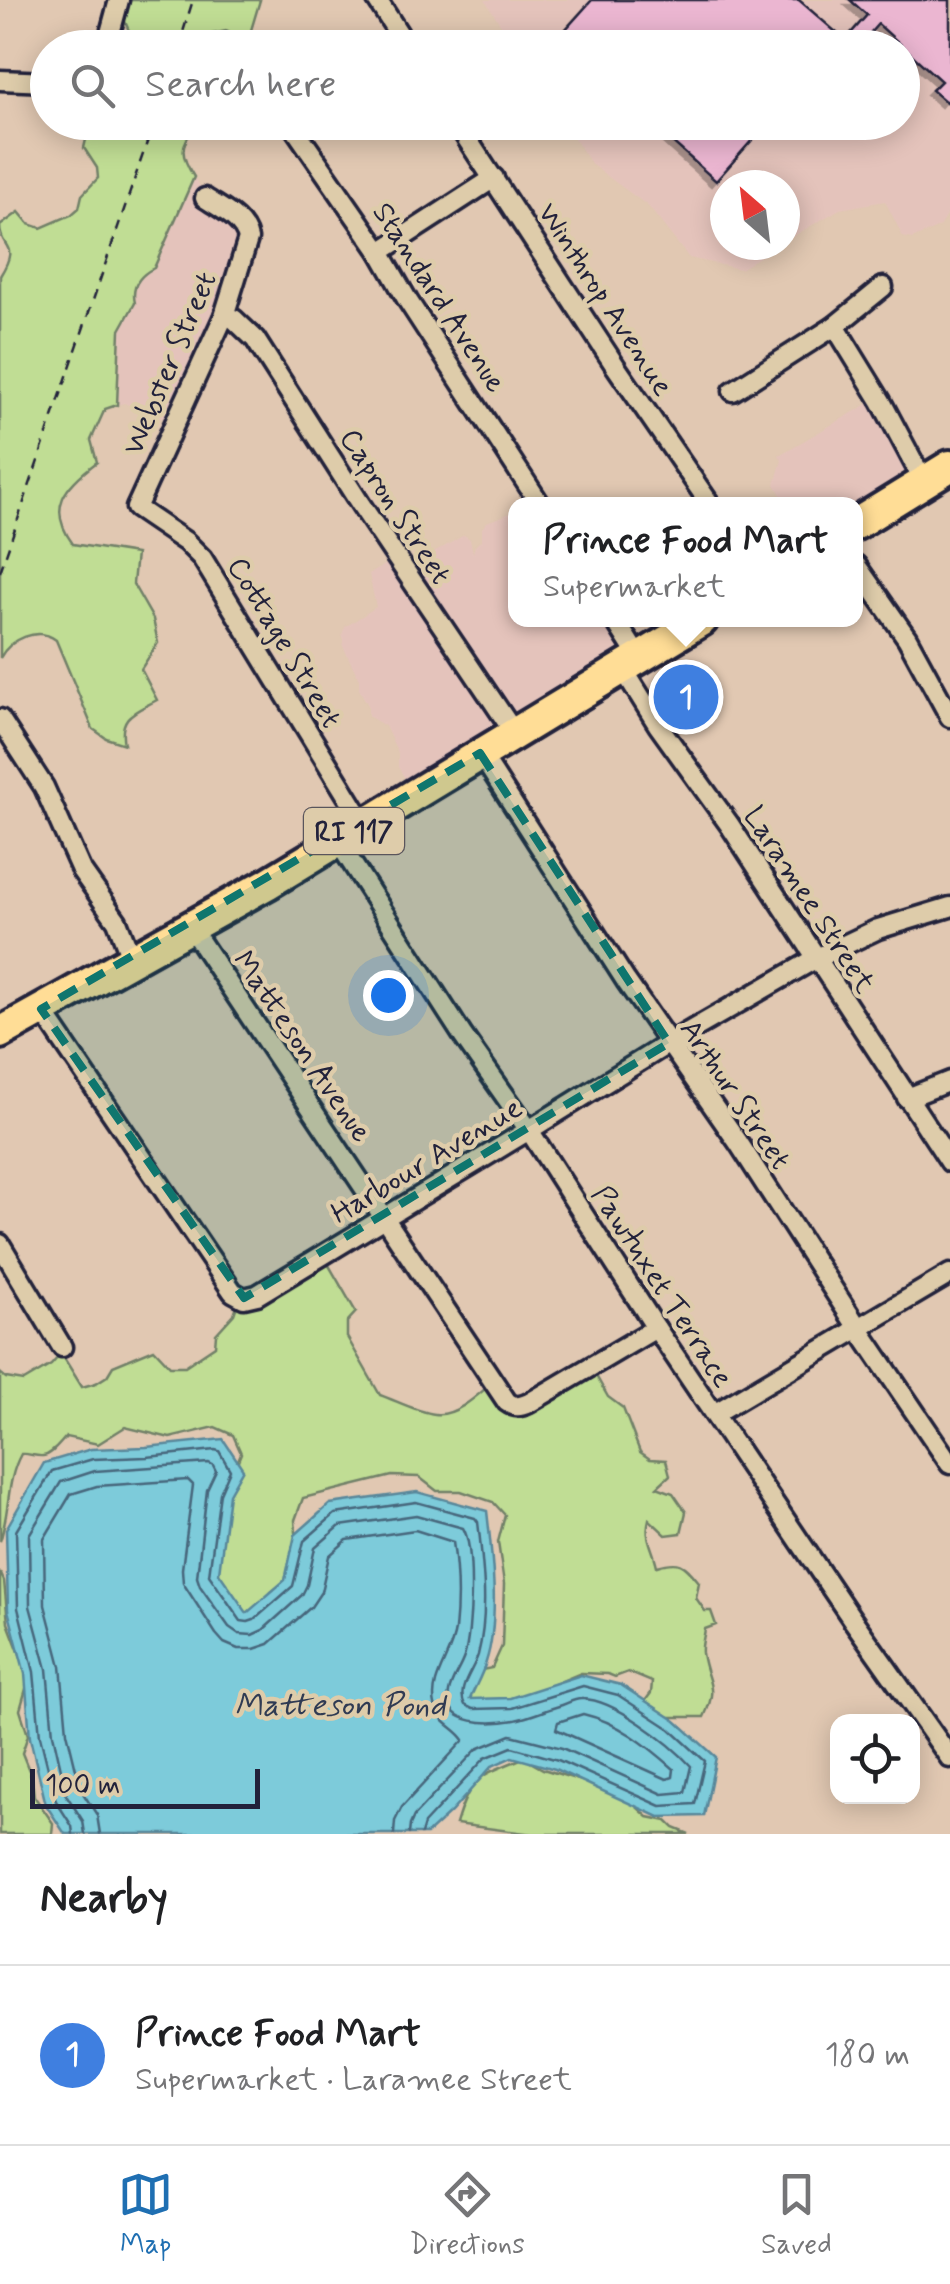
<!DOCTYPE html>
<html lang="en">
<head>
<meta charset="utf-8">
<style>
	:root { --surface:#fff; --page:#f6f6f6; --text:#202124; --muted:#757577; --line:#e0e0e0; --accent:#1f6fb2 }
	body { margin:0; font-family:Mynerve,sans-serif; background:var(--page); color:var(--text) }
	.controls { position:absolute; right:30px; bottom:30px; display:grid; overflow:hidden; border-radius:20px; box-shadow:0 5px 25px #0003 }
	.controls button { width:90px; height:90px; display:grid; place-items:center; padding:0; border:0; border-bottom:2px solid var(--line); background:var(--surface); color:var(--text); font:50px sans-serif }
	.compass { position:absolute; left:710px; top:170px; width:90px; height:90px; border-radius:50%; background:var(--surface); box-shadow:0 5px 25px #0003; rotate:332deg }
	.scale { position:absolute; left:30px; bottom:25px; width:230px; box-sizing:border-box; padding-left:10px; border:5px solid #22223b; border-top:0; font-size:28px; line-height:35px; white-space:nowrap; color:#22223b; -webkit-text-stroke:8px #deccaa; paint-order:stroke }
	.you { position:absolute; left:388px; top:995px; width:35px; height:35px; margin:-25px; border:8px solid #fff; border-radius:50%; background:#1a73e8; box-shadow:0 0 0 15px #1a73e833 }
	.badge { display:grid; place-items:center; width:65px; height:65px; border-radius:50%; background:var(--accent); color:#fff; font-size:32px; font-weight:700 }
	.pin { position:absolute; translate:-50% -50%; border:5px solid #fff; box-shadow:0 2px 10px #0006 }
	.popup { position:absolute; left:508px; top:497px; width:355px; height:130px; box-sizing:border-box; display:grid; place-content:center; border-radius:20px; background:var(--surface); filter:drop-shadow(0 2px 8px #0005); font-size:32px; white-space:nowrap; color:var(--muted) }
	.popup b { font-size:38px; color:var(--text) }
	.popup::after { content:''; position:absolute; left:50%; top:100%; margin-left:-20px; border:20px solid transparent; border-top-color:var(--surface) }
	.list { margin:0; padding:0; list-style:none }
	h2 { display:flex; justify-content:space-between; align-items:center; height:130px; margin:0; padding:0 40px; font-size:42px }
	h2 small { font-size:32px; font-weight:400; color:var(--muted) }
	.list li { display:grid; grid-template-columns:65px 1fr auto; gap:30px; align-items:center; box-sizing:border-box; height:180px; padding:0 40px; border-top:2px solid var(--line) }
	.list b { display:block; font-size:38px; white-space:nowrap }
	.list p { margin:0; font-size:32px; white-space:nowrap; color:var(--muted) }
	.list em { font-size:32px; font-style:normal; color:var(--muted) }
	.icon { flex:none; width:55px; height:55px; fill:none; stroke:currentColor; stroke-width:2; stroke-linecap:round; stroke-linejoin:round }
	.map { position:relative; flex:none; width:950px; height:1834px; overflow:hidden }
	.search { position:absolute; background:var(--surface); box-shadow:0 5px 25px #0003; left:30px; right:30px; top:30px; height:110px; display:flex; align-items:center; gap:25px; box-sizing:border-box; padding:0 35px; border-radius:55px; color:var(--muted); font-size:38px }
	.sheet { height:310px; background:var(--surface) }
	nav { display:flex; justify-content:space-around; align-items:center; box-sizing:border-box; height:140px; border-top:2px solid var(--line); background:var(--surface); font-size:28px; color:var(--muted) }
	nav a { display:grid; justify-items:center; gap:5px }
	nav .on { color:var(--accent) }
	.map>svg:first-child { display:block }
	.built { fill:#e4c3bb }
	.green { fill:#c0dd94; stroke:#718068; stroke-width:2.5 }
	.water { fill:#7dcbda; stroke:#59879a; stroke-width:2.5 }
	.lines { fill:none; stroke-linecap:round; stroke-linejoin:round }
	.shore { stroke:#46667b; stroke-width:2.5 }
	.building { fill:#ebb6d1; stroke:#22223b; stroke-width:2.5; filter:url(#shadow) }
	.minor-casing { stroke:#22223b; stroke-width:25 }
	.primary-casing { stroke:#22223b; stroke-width:38 }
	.path { stroke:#22223b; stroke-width:2.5; stroke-dasharray:10 8; stroke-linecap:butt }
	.minor { stroke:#deccaa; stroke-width:18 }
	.primary { stroke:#ffdd96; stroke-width:30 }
	.marked { fill:#0f766e; fill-opacity:0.2; stroke:#0f766e; stroke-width:8; stroke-dasharray:20 12; stroke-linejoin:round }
	.labels { text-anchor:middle; stroke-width:9; stroke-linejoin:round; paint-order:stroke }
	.shield { fill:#deccaa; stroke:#5a555c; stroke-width:2.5 }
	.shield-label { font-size:28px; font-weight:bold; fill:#22223b }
	.street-label { font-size:30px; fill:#22223b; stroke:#deccaa }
	.water-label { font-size:32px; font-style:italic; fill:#303b53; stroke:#deccaa }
</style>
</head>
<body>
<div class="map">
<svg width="950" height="1834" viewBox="0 0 950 1834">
	<defs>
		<filter id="shadow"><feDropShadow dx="-5" dy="5" stdDeviation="0" flood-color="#0004"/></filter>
	</defs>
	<rect width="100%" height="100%" fill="#e1c8b2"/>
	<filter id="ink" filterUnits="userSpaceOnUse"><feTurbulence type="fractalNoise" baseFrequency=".01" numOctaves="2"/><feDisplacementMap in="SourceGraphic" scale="20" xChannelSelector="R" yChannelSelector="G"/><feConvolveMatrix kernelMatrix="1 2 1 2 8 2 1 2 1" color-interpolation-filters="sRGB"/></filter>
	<g filter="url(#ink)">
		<g class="built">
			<path d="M485 0H950V209L939 227 912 239 903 237 885 201 840 209 785 241V185H725V245H779L740 269 689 258 648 206 592 165 564 123 902 122V48L515 47Z"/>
			<path d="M194 177 207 197 247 235 177 424 124 403 117 405 120 330 135 303 133 294 136 284 143 273 154 268Z"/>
			<path d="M880 397 924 481 856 523V504H786L775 484 782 460 779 455Z"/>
			<path d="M516 511V620H615L637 654 413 792 398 767V753L385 726 368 716V705L359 689V679L342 644 344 642 342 635 345 627 376 607 369 574 397 558 411 574 432 554 464 535 470 539 473 553 475 546 482 539V528L487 522Z"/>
		</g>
		<g class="green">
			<path d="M121 0H260L246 47H241L232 34 226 31 208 35 197 47H136L120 10Z"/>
			<path d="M90 123 194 122 197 125C179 145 180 155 194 177L154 268C140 275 131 286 135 303L120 330 117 405 105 409 91 440 97 462C65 486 46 507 73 544L136 554 133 584 153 619 158 643 141 669 157 700C135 712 118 715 124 744L106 738 93 729 56 640C38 626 10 639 0 658V276C21 242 0 251 0 226L19 212 29 224 41 228 71 215 79 208 82 195 98 178 97 168 84 148Z"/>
			<path d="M323 1255 356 1312 347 1322V1337L380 1395C397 1401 417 1412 435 1414 455 1417 478 1395 492 1383L517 1405 591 1367 608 1397 623 1408 640 1452 650 1459 666 1460 670 1475 657 1487 673 1493 686 1512 681 1533 666 1535 649 1519C644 1538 653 1547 657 1566 681 1559 684 1564 699 1582L696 1598 705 1611H711L716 1625 705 1629C704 1637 701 1645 702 1653 707 1685 719 1685 704 1717H669L645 1701 651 1693 652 1682 628 1672 615 1677 608 1674 581 1673 492 1710 460 1696 472 1672 492 1668 502 1646 504 1584 498 1542 505 1515 493 1502 461 1491H437L419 1477 392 1476 303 1498 295 1520 298 1557 287 1580 271 1592 262 1609 261 1646 211 1591 229 1483 241 1453 233 1435 215 1427 170 1438 125 1427 98 1444 66 1437C60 1443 52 1455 43 1456 36 1457 28 1453 21 1454 6 1481 10 1512 0 1541V1373L6 1378 24 1381 51 1365 59 1356 64 1358 82 1387 96 1383 107 1376 113 1366 154 1349 170 1366H185L215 1346 216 1334 234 1314 240 1297Z"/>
			<path d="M0 1572 4 1581 8 1623 29 1678 20 1710 28 1735 22 1753 32 1778 34 1796 53 1823 52 1834H0Z"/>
			<path d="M523 1758 543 1769 608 1789 628 1799 648 1817 667 1821 674 1828 689 1834H533L456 1824C471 1775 478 1777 523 1758Z"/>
		</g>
		<path class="water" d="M223 1439 243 1469 229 1494 219 1573 247 1613 285 1580 295 1535 330 1504 417 1492 487 1511C492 1556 500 1619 486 1662 482 1675 475 1687 470 1699L510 1698 581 1675 621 1685 676 1721 716 1757 704 1816 659 1817 555 1769 512 1757 492 1766 451 1812 427 1834H65L46 1805 30 1738 25 1674 8 1610 6 1529 44 1463 91 1449 146 1447Z"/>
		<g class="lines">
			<g class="shore">
				<path d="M583 1714C618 1722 647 1745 674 1769L673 1777 667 1779 556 1729 558 1722Z"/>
				<path d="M73 1834 72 1826 56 1801 40 1736 34 1672 18 1608 16 1531 52 1471 93 1459 147 1457 215 1450 219 1451 230 1470 220 1493 209 1575 241 1621 248 1622 254 1620 293 1586 304 1541 335 1514 416 1502 475 1518 478 1522C483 1565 489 1613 478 1655 473 1671 456 1689 465 1705L473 1709 512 1708 583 1686 618 1695 670 1729 705 1761 695 1804 661 1806 558 1760 512 1747 485 1758 424 1824 421 1834"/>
				<path d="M85 1834 83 1821 67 1796 53 1734 47 1669 30 1606 29 1535 61 1482 95 1471 209 1463 213 1465 216 1471 207 1490 197 1577 200 1586 229 1627 239 1634 252 1635 263 1630 302 1595 307 1585 315 1548 340 1526 416 1515 463 1528C475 1547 472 1634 464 1657 460 1669 451 1680 449 1692 443 1727 493 1724 515 1720 530 1717 545 1710 559 1706 566 1704 574 1699 581 1699 612 1697 671 1744 691 1766L685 1792 663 1794 562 1748 511 1735 477 1749 414 1816 410 1825 409 1834"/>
				<path d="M100 1834 97 1815 81 1790 67 1732 61 1666 45 1605 44 1539 71 1494 97 1486 188 1480 193 1485 182 1569 183 1583 216 1634 224 1643 238 1649H254L269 1644 311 1607 321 1592 329 1556 347 1540 415 1530 453 1542C457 1569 458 1602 455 1630 452 1655 429 1679 435 1705 439 1724 456 1727 464 1740L402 1807 395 1821 394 1834"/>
			</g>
		</g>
		<g class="building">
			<path d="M592 0H799L845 40 867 15 850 0H950V97L946 102 932 90 941 81 878 24 857 48H566L557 39Z"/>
			<path d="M650 122H768L716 181Z"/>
		</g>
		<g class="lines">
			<g class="minor-casing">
				<g id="minor">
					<path d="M377 0 408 48"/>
					<path d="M106 48 119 0"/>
					<path d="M0 80 48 82"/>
					<path d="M290 122 380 252 408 301 540 504"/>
					<path d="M456 122 616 367 710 504"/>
					<path d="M205 198C221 209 244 219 248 239L224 316 136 508 186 542 202 558 365 825"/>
					<path d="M380 252 494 178"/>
					<path d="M224 316 234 319 255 339 361 505 515 734"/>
					<path d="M835 326 883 287"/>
					<path d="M733 391 835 326 881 401 924 482"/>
					<path d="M856 565 907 638 950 717"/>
					<path d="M615 620 639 658"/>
					<path d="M622 667 658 725 729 824 950 1162"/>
					<path d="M0 719 44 787 81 870 117 921 132 960"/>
					<path d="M480 753 626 981 738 1142 858 1328 950 1464"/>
					<path d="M337 840 463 1036 529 1130 656 1328 852 1619 950 1758"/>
					<path d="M191 928 507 1402C515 1408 520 1407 529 1403L656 1328"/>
					<path d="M41 1009 233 1292 244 1298 257 1295 529 1130 669 1043 815 959 878 929 950 907"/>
					<path d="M907 1098 950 1081"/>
					<path d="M0 1244 62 1347"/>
					<path d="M714 1414 950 1274"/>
				</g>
			</g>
			<g class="primary-casing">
				<g id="primary">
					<path d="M856 524 950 466"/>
					<path d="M0 1033 267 884 702 620"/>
				</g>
			</g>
			<g class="path">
				<path d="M178 48 193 0"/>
				<path d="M0 572 154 122"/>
			</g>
			<use href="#minor" class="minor"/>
			<use href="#primary" class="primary"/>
		</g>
	</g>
	<path class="marked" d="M480 753 669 1043 244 1298 41 1009Z"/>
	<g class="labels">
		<rect class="shield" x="304" y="808" width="100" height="46" rx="8"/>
		<g class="shield-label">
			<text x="354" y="841">RI 117</text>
		</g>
		<g class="street-label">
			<text transform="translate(440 297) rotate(57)" y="10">Standard Avenue</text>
			<text transform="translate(606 299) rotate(57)" y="10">Winthrop Avenue</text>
			<text transform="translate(169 363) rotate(-67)" y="10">Webster Street</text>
			<text transform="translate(396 506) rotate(57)" y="10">Capron Street</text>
			<text transform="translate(285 642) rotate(59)" y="10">Cottage Street</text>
			<text transform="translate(810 899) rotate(57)" y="10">Laramee Street</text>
			<text transform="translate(303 1046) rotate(56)" y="10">Matteson Avenue</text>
			<text transform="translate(736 1094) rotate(56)" y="10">Arthur Street</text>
			<text transform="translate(426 1160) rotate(-31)" y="10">Harbour Avenue</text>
			<text transform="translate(663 1286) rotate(57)" y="10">Pawtuxet Terrace</text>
		</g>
		<g class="water-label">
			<text x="340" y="1715">Matteson Pond</text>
		</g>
	</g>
</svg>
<div class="controls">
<button><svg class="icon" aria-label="locate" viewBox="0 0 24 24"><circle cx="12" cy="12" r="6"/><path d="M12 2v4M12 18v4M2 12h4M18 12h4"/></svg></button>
</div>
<svg class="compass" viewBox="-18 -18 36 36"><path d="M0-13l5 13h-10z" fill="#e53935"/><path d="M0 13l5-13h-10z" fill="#757577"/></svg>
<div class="scale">100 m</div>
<div class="you"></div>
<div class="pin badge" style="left:686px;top:697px;background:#3f7fe0">1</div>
<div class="popup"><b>Prince Food Mart</b>Supermarket</div>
<div class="search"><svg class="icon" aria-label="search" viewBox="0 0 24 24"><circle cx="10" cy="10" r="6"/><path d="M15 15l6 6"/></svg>Search here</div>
</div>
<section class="sheet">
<h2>Nearby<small></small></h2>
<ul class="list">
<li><span class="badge" style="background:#3f7fe0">1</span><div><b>Prince Food Mart</b><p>Supermarket · Laramee Street</p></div><em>180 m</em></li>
</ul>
</section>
<nav>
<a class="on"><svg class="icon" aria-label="map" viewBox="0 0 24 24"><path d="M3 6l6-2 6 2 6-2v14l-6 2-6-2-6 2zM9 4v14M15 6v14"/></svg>Map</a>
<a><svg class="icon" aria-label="directions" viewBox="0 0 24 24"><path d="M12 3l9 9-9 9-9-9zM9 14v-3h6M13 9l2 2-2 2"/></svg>Directions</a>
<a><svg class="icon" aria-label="saved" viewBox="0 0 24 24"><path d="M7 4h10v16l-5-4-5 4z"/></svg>Saved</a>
</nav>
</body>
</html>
